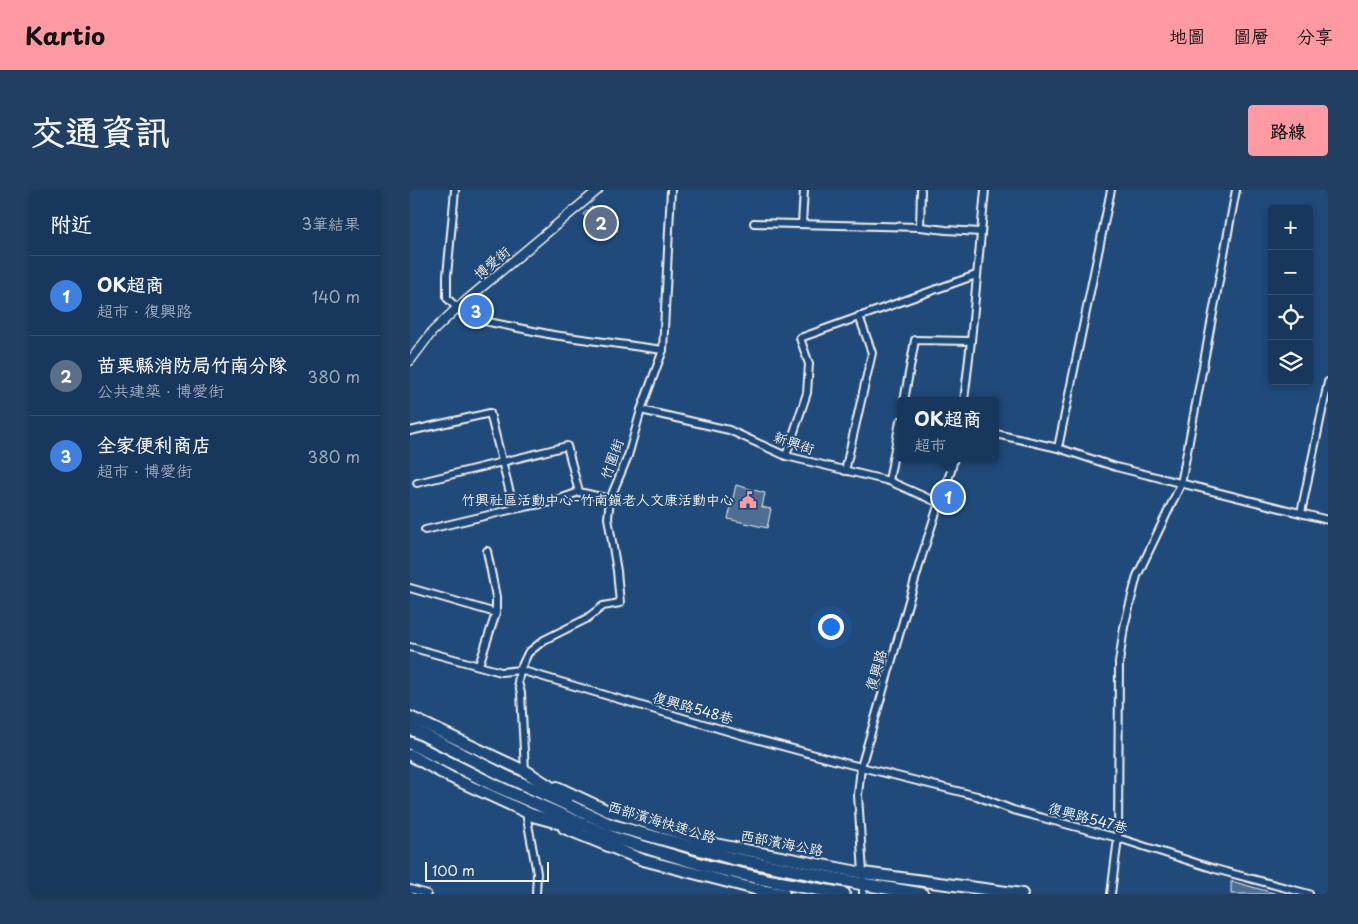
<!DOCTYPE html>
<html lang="zh-TW">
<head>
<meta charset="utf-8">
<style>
	:root { --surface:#17385c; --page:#203f62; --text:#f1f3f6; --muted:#9eacbb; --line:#365272; --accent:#ff9aa2 }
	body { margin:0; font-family:"Playpen Sans","LXGW WenKai TC",sans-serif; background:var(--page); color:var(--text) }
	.controls { position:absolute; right:15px; top:15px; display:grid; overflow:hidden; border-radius:5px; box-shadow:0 2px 8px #0003 }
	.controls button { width:45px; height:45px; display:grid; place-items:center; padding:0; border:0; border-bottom:1px solid var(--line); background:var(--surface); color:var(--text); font:25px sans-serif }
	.scale { position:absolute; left:15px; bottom:12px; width:124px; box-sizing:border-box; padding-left:5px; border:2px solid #f4f1e8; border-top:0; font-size:14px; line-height:18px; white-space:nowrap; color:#f4f1e8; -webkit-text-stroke:4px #1f4a7a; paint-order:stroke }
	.you { position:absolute; left:420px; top:436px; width:18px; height:18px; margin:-12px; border:4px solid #fff; border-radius:50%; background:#1a73e8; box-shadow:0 0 0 8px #1a73e833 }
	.badge { display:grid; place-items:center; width:32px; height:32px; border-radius:50%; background:var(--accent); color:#fff; font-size:16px; font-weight:700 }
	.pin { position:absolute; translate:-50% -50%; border:2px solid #fff; box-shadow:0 1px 5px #0006 }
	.popup { position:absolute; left:487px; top:207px; width:102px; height:65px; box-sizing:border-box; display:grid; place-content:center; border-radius:5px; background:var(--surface); filter:drop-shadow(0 1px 4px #0005); font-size:16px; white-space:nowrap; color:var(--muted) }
	.popup b { font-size:19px; color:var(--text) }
	.popup::after { content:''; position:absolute; left:50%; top:100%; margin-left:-10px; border:10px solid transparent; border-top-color:var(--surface) }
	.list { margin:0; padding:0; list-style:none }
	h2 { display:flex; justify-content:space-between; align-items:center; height:65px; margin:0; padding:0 20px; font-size:21px }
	h2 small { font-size:16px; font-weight:400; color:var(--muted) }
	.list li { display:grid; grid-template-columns:32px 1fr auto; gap:15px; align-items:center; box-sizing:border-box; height:80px; padding:0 20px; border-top:1px solid var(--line) }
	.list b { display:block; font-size:19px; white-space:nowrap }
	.list p { margin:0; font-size:16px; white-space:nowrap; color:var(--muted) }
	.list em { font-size:16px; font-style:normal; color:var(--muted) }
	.icon { flex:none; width:28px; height:28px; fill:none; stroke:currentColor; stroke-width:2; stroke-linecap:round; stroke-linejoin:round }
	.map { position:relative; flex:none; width:918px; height:704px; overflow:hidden; border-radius:5px }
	header { display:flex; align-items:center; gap:30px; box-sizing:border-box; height:70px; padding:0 25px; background:var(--accent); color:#111 }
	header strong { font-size:24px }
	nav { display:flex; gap:28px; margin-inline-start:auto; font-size:18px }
	.intro { display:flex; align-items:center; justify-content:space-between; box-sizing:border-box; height:120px; padding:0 30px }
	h1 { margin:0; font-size:35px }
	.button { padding:12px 22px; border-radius:5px; background:var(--accent); color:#111; font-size:18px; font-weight:700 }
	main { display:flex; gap:30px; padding:0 30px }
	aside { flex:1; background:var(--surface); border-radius:5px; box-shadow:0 2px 8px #0003 }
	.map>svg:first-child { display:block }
	.building { fill:#4d6e92; stroke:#f4f1e8 }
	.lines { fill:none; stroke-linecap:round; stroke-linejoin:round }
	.minor-casing { stroke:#f4f1e8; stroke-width:10 }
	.tertiary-casing { stroke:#f4f1e8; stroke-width:11 }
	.primary-casing { stroke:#f4f1e8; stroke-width:14 }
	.trunk-casing { stroke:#f4f1e8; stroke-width:15 }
	.minor { stroke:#1f4a7a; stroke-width:6 }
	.tertiary { stroke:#1f4a7a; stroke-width:8 }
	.primary { stroke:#1f4a7a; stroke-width:10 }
	.trunk { stroke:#1f4a7a; stroke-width:11 }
	.labels { text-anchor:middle; stroke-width:4; stroke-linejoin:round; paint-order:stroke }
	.street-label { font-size:14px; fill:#f4f1e8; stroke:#1f4a7a }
	.poi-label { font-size:14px; fill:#f4f1e8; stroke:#1f4a7a; text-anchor:end }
</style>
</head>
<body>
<header>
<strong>Kartio</strong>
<nav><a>地圖</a><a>圖層</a><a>分享</a></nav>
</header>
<div class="intro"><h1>交通資訊</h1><a class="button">路線</a></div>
<main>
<aside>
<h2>附近<small>3筆結果</small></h2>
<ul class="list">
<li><span class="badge" style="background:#3f7fe0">1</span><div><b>OK超商</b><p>超市 · 復興路</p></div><em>140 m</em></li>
<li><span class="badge" style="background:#5c6f8a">2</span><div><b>苗栗縣消防局竹南分隊</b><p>公共建築 · 博愛街</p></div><em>380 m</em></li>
<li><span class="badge" style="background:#3f7fe0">3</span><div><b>全家便利商店</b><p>超市 · 博愛街</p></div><em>380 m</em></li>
</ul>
</aside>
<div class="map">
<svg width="918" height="704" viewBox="0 0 918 704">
	<rect width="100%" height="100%" fill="#1f4a7a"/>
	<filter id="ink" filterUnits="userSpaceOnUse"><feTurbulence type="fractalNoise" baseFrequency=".02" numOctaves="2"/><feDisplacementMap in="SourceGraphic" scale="10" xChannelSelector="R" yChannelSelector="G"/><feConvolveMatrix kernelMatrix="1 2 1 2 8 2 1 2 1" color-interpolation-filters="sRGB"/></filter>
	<g filter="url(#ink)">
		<g class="building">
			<path d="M182 17 196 27 208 40 199 47 196 44 193 47 173 24Z"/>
			<path d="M326 295 355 303 352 317 361 319 357 338 318 329Z"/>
			<path d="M821 691 867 704H821Z"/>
		</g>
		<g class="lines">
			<g class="minor-casing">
				<g id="minor">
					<path d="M45 0 37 86V108L47 118 59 128 143 145 253 160"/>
					<path d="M344 33 510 37 536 40 571 42"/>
					<path d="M392 34 394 0"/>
					<path d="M510 37 511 0"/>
					<path d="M494 211 505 150 561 151"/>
					<path d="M554 211 561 151 575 0"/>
					<path d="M231 220 319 240 376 266 479 291 529 313"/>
					<path d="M0 241 80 223 104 319"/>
					<path d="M586 244 648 258 706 277 918 330"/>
					<path d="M648 258 701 0"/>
					<path d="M376 266 397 203 399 174 390 148 566 85"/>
					<path d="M435 281 462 163 449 126"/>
					<path d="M479 291 490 231"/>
					<path d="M7 293 157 256 169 302"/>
					<path d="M891 323 918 192"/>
					<path d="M15 340 104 319 141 312 169 302 200 309"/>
					<path d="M0 398 86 423"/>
					<path d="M0 457 91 482 110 480 331 545 431 572 567 606 603 620 708 648 805 679 899 704"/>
					<path d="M69 475 86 423V407L77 361"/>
					<path d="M115 581 111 503 108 492 110 480 118 463 134 450 176 429 193 416 210 413 207 381 198 328 200 309 218 266 231 220 253 160 261 0"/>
					<path d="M116 623 127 683 126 704"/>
					<path d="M0 699 17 704"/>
					<path d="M453 704V683L448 605 451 577 511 369 529 313 541 281 544 268"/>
					<path d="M701 704 708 648 709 473 714 437 727 386 771 294 826 0"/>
				</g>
			</g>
			<g class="tertiary-casing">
				<path id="tertiary" d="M0 171 22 142 47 118 188 0"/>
			</g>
			<g class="primary-casing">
				<g id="primary">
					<path d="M0 527 121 584"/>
					<path d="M0 565 40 587 127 627"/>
					<path d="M147 597 198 621 305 654 453 683 612 704"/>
					<path d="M154 638 233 670 349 700 374 704"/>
				</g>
			</g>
			<g class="trunk-casing">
				<g id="trunk">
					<path d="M0 538 93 585 201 635 321 668 453 694 512 704"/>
					<path d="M0 553 86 596 204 648 297 676 362 691 434 704"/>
					<path d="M115 581 157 608"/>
					<path d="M121 625 168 638"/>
				</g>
			</g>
			<use href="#minor" class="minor"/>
			<use href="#tertiary" class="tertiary"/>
			<use href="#primary" class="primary"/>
			<use href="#trunk" class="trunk"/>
		</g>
	</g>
	<defs>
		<g id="civic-bare" transform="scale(1.35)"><path d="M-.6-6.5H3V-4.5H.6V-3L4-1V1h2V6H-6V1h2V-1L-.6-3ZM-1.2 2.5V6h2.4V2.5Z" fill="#ff9aa2" stroke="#1f4a7a" stroke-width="2.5" paint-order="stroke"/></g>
	</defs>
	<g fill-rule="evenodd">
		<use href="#civic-bare" x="338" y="310"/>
	</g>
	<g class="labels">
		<g class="street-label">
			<text transform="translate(82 73) rotate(-40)" y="5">博愛街</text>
			<text transform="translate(384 253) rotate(19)" y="5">新興街</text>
			<text transform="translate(202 269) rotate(-70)" y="5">竹圍街</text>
			<text transform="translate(466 480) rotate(-74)" y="5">復興路</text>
			<text transform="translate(283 518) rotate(16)" y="5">復興路548巷</text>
			<text transform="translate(678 628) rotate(15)" y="5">復興路547巷</text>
			<text transform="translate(252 632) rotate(17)" y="5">西部濱海快速公路</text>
			<text transform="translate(372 653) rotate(11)" y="5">西部濱海公路</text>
		</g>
		<g class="poi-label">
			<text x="324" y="315">竹興社區活動中心-竹南鎮老人文康活動中心</text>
		</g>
	</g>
</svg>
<div class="controls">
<button>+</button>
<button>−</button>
<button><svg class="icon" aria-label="locate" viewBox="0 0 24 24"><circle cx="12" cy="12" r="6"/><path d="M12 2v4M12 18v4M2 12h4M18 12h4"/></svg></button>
<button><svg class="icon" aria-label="layers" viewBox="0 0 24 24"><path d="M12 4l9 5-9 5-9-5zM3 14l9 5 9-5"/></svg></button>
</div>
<div class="scale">100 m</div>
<div class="you"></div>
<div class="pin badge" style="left:538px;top:307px;background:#3f7fe0">1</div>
<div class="popup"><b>OK超商</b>超市</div>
<div class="pin badge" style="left:191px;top:33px;background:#5c6f8a">2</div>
<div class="pin badge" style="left:66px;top:121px;background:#3f7fe0">3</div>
</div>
</main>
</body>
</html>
